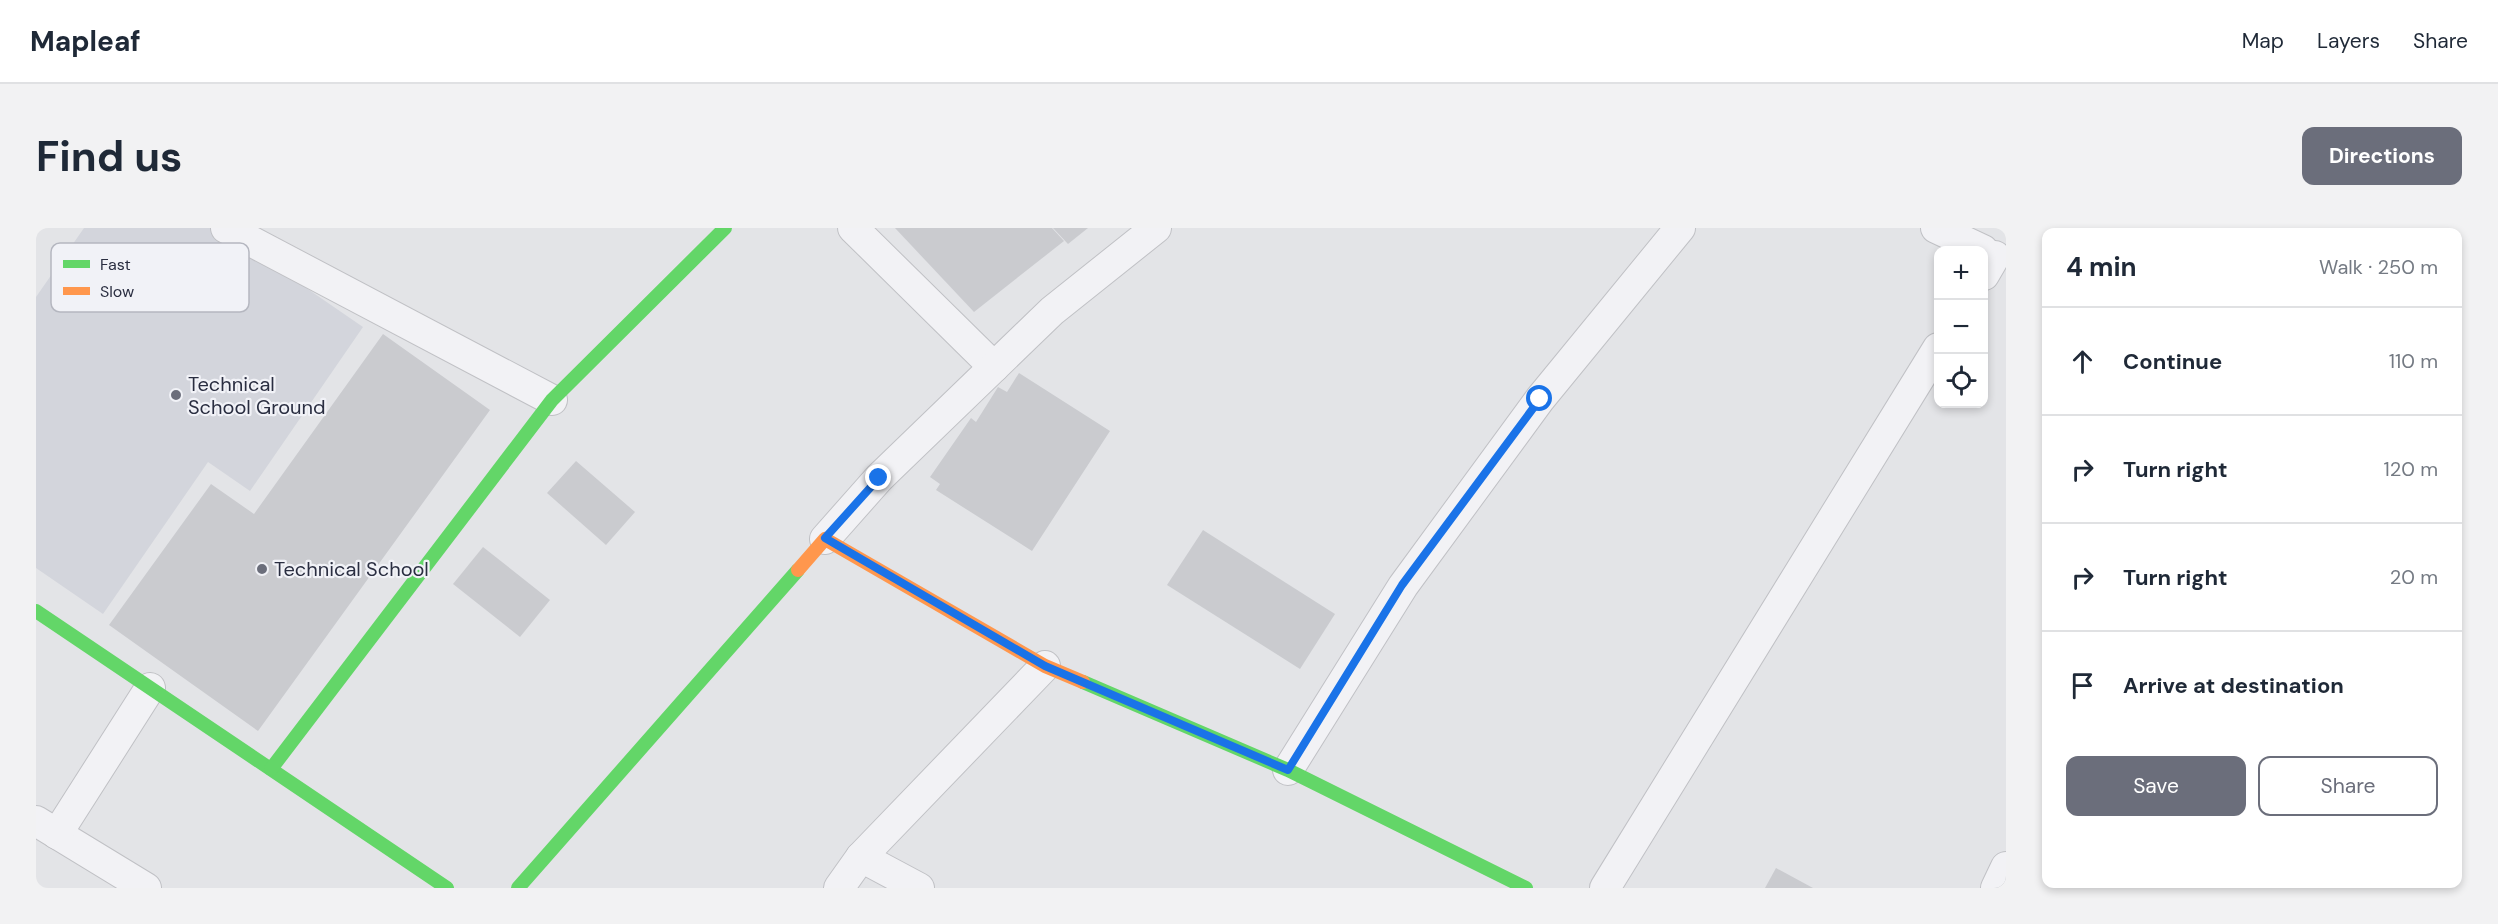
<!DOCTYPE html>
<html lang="en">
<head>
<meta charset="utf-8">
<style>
	:root { --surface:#fff; --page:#f2f2f3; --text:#1f2937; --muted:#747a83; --line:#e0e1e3; --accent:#6b6e7b }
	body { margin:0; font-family:"DM Sans",sans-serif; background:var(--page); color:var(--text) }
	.controls { position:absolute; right:18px; top:18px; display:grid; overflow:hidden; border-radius:12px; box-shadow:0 3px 9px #0003 }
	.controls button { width:54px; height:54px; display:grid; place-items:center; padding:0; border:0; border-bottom:2px solid var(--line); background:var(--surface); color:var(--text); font:30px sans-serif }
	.stop { position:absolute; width:18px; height:18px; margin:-14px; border:4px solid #1a73e8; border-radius:50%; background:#fff }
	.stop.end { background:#1a73e8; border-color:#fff; box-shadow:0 2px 6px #0008 }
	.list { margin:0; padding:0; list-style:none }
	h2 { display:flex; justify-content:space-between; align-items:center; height:78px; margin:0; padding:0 24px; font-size:26px }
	h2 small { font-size:20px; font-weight:400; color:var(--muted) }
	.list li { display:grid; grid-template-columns:39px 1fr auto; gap:18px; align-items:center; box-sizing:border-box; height:108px; padding:0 24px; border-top:2px solid var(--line) }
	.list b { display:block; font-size:22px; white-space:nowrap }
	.list em { font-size:20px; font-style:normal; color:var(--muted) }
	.actions { display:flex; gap:12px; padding:18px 24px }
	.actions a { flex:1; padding:14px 0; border:2px solid var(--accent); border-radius:12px; text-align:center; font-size:21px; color:var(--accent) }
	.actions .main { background:var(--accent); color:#fff }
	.icon { flex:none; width:33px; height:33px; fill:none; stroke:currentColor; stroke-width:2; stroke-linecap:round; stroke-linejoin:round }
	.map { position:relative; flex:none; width:1970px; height:660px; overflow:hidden; border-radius:12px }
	header { display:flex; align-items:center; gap:36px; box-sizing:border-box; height:84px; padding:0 30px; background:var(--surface); border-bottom:2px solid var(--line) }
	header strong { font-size:28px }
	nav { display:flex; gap:33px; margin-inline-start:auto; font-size:21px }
	.intro { display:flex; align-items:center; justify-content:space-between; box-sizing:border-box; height:144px; padding:0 36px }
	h1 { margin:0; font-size:42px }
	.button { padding:15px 27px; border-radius:12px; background:var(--accent); color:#fff; font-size:21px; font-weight:700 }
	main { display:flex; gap:36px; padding:0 36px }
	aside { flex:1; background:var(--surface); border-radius:12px; box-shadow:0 3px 9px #0003 }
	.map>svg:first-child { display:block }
	.built { fill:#d3d5dc }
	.building { fill:#cacbcf }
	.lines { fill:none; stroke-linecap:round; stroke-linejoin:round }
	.street-casing { stroke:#c0c1c5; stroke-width:32 }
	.street { stroke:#f2f2f5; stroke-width:30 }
	.fast { stroke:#63d668; stroke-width:14 }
	.slow { stroke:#ff974d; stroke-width:14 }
	.route { stroke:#1a73e8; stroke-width:8 }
	.poi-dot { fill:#6b6e7b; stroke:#f1f2f7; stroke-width:2 }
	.labels { text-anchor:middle; stroke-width:4.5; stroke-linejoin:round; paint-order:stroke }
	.poi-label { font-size:20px; fill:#2a2e41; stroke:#f1f2f7; text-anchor:start }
	.key { fill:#f1f2f7; stroke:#b5b7c0; stroke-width:1.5 }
	.key-label { font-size:16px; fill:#2a2e41 }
</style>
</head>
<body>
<header>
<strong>Mapleaf</strong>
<nav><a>Map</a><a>Layers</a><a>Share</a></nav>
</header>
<div class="intro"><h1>Find us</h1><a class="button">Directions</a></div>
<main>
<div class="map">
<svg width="1970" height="660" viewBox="0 0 1970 660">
	<rect width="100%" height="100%" fill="#e3e4e7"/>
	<path class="built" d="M48 0H183L327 99 214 263 172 234 67 386 0 340V69Z"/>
	<g class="building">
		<path d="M859 0H1016L1028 13 938 84Z"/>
		<path d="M1017 0H1052L1032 16Z"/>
		<path d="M347 106 454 182 222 503 73 397 175 256 218 286Z"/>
		<path d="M983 145 1074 203 996 323 900 262 904 256 894 249 935 190 940 194 962 159 971 164Z"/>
		<path d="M540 233 599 284 570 317 511 265Z"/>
		<path d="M1167 302 1299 386 1264 441 1131 357Z"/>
		<path d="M447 319 514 372 484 409 417 356Z"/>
		<path d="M1740 640 1777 660H1729Z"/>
	</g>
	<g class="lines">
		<g class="street-casing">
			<g id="street">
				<path d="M190 0 516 172"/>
				<path d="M817 0 958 139"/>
				<path d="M1900 0 1947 22"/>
				<path d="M1948 47 1959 28"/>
				<path d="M789 311 843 250 1016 83 1120 0"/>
				<path d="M1252 542 1367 358 1504 171 1644 0"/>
				<path d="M0 593 110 660"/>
				<path d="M21 606 114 460"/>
				<path d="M825 629 883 660"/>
				<path d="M803 660 825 629 1009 438"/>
				<path d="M1569 660 1902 120"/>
				<path d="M1960 660 1970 639"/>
			</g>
		</g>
		<use href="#street" class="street"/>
		<g class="fast">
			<path d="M0 383 411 660"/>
			<path d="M1047 454 1252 542 1490 660"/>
			<path d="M235 541 516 172 689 0"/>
			<path d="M482 660 762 342"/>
		</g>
		<path class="slow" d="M762 342 789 311 1009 438 1047 454"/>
	</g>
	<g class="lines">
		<path class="route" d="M843 250 789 310 1009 438 1252 542 1366 357 1504 171"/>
	</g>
	<g class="poi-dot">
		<circle cx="140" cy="167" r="6"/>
		<circle cx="226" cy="341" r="6"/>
	</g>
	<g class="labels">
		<g class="poi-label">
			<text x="152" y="163">Technical<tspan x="152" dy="23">School Ground</tspan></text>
			<text x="238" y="348">Technical School</text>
		</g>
	</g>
	<rect x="15" y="15" width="198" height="69" rx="9" class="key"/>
	<rect x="27" y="32" width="27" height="8" fill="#63d668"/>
	<rect x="27" y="59" width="27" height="8" fill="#ff974d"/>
	<g class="key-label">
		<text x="64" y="42">Fast</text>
		<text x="64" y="69">Slow</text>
	</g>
</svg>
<div class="controls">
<button>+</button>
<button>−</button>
<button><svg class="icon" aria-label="locate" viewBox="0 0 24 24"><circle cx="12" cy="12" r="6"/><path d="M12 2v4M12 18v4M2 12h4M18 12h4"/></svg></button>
</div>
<div class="stop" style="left:1504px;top:171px"></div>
<div class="stop end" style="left:843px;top:250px"></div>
</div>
<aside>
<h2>4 min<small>Walk · 250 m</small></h2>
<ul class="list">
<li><svg class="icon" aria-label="ahead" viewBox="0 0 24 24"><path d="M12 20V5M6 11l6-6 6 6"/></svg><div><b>Continue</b></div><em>110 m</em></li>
<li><svg class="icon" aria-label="right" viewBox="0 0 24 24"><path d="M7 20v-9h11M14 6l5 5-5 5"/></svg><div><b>Turn right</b></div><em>120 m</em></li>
<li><svg class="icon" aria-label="right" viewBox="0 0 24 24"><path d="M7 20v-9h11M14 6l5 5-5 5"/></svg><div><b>Turn right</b></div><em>20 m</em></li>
<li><svg class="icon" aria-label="arrive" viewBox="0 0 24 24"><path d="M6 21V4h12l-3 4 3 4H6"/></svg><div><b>Arrive at destination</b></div></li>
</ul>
<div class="actions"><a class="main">Save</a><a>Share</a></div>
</aside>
</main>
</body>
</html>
